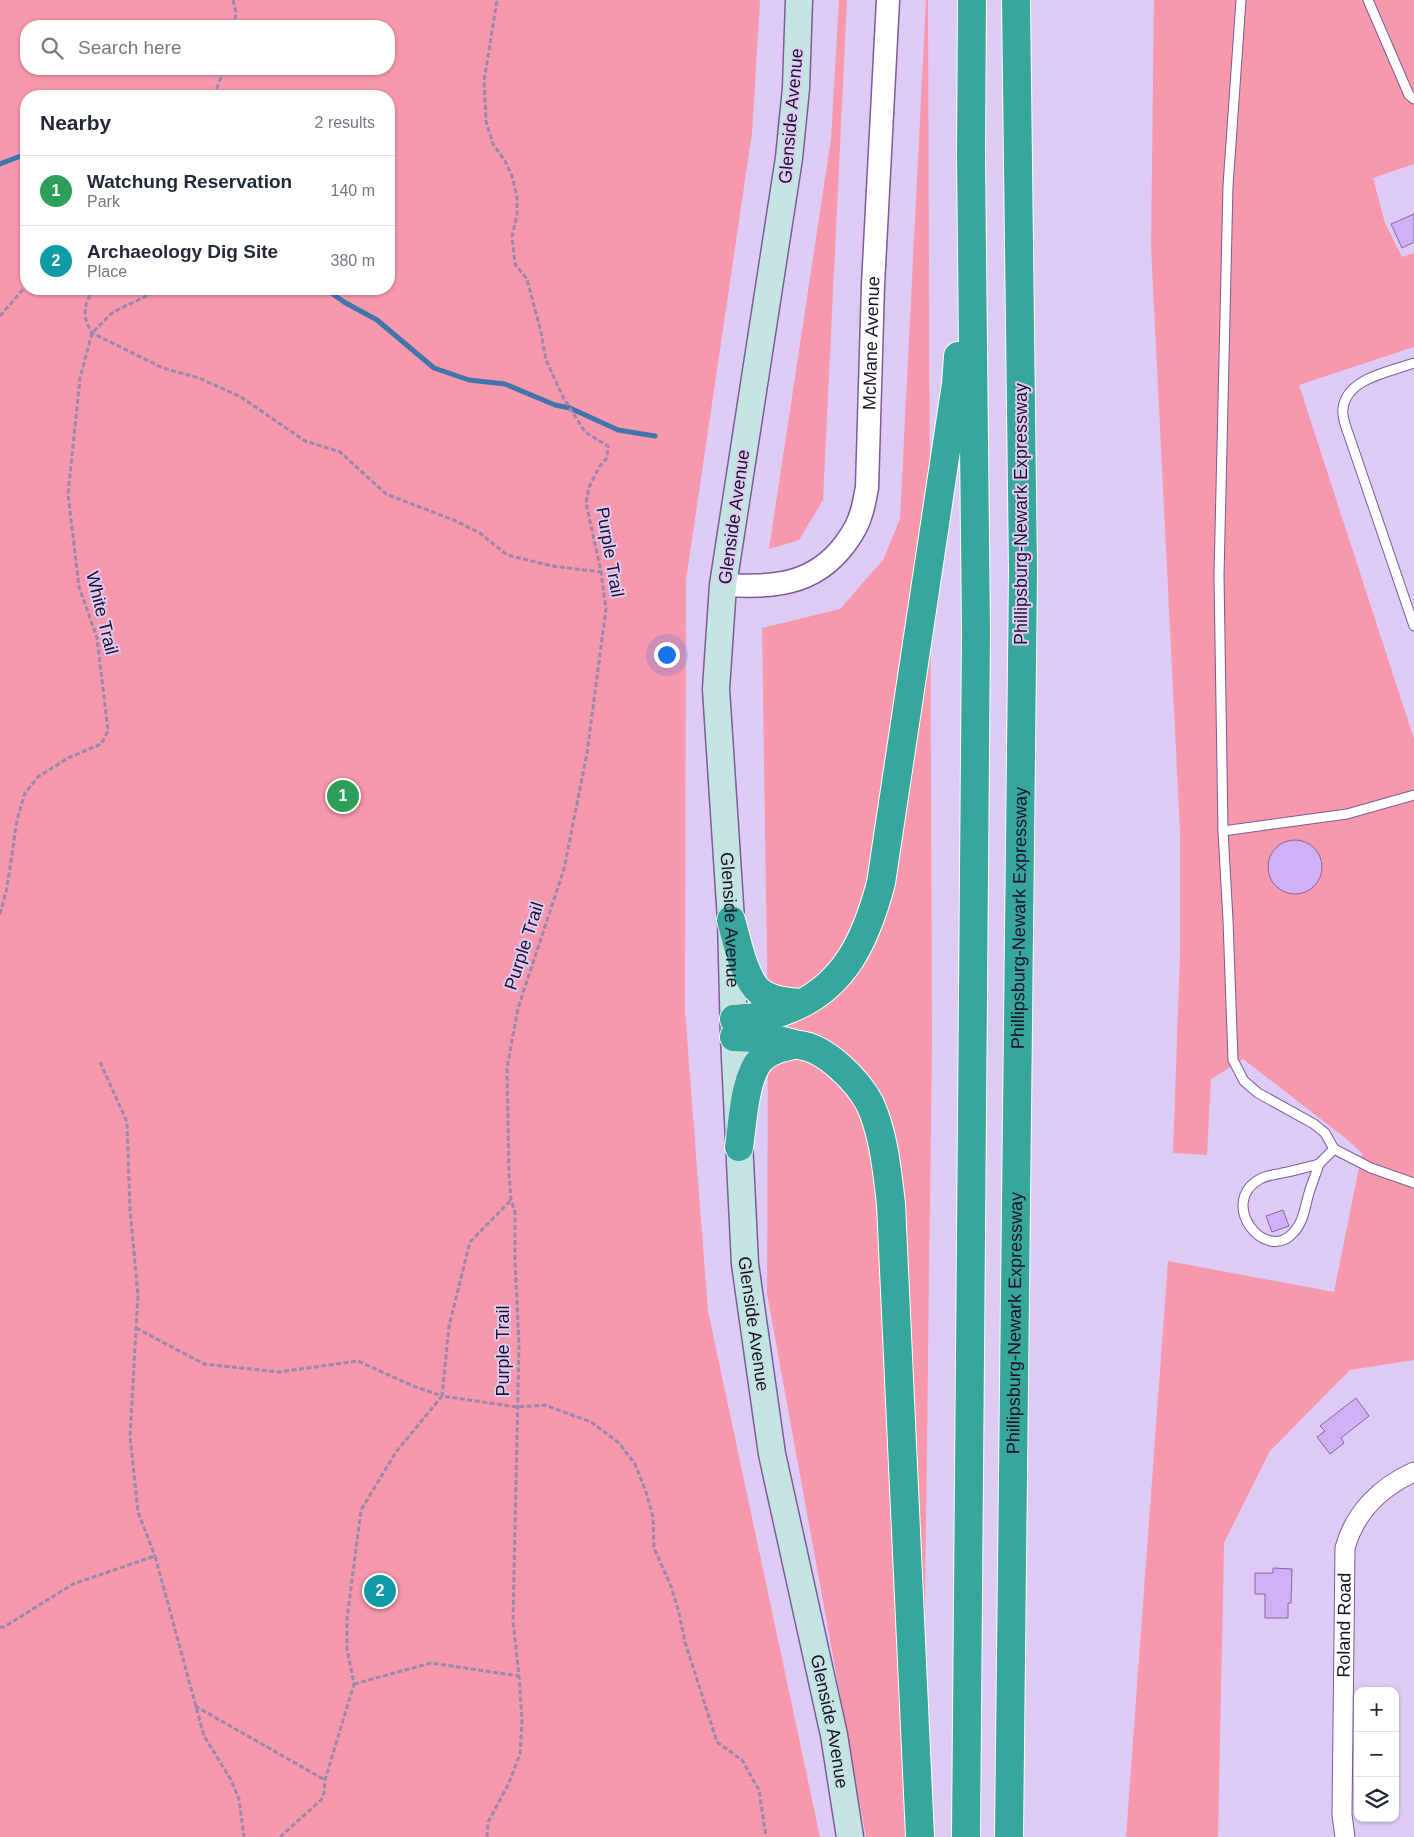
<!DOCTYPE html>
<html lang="en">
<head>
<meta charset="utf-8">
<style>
	:root { --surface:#fff; --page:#f2f2f3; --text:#1f2937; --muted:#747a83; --line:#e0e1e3; --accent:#0f766e }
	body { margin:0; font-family:Helvetica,sans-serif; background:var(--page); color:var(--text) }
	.controls { position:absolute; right:15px; bottom:15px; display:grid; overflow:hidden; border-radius:10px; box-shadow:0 1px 4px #0004 }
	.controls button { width:45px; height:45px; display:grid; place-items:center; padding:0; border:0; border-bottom:1px solid var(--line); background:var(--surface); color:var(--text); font:25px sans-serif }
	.you { position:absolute; left:666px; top:654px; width:18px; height:18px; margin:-12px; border:4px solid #fff; border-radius:50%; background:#1a73e8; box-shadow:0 0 0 8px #1a73e833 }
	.badge { display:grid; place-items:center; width:32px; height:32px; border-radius:50%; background:var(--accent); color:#fff; font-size:16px; font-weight:700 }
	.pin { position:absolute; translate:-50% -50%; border:2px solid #fff; box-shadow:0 1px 5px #0006 }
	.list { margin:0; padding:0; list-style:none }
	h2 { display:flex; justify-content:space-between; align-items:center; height:65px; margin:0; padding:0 20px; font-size:21px }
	h2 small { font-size:16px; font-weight:400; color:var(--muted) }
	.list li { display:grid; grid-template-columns:32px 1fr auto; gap:15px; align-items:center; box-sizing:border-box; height:70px; padding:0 20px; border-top:1px solid var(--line) }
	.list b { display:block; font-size:19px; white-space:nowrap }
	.list p { margin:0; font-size:16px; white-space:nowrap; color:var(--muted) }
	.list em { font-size:16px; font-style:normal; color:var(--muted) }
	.icon { flex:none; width:28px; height:28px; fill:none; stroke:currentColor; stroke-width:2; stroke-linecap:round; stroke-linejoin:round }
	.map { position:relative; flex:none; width:1414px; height:1837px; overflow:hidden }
	.search { position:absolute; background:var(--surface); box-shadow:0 1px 4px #0004; left:20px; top:20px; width:375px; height:55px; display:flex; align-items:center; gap:12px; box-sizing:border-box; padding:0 18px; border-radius:20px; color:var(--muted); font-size:19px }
	.panel { position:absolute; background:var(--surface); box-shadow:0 1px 4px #0004; left:20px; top:90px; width:375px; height:205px; border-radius:20px }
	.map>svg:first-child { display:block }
	.green { fill:#f798ac; fill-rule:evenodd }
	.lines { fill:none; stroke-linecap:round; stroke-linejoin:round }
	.stream { stroke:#4176ad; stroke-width:5 }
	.building { fill:#d2b0f5; stroke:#8667a6 }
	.service-casing { stroke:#7b5b9a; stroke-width:11 }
	.minor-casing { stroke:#7b5b9a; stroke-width:21 }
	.tertiary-casing { stroke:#7b5b9a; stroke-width:25 }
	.secondary-casing { stroke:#7b5b9a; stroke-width:29 }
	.motorway-casing { stroke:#fff; stroke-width:30 }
	.path { stroke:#9989ad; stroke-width:3; stroke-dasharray:5 2.5; stroke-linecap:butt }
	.service { stroke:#fff; stroke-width:9 }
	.minor { stroke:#fff; stroke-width:19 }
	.tertiary { stroke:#fff; stroke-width:22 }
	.secondary { stroke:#c3e4e1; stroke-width:26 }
	.motorway { stroke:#37a69c; stroke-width:28 }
	.labels { text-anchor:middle; stroke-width:4; stroke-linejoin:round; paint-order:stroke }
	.street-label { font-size:18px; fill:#1d1029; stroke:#decbf5 }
</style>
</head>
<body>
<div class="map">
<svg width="1414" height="1837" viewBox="0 0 1414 1837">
	<rect width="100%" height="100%" fill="#decbf5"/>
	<g class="green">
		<path d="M0 0H760L752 133 686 580 685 1011 708 1311 820 1837H0ZM26 26H389V69H26ZM26 96H389V289H26Z"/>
		<path d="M839 0H847L823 500 799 540 769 549 831 139Z"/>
		<path d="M926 0H928L932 1042 922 1837H866L767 1294 768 1027 762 628 840 609 883 560 900 519Z"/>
		<path d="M1154 0H1414V164L1373 178 1385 223 1402 257 1414 253V347L1299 385 1414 739V1360L1350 1370 1270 1451 1224 1543 1218 1837H1126L1168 1261 1334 1292 1362 1153 1344 1137 1243 1059 1211 1079 1207 1155 1173 1153 1180 955V830L1151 247Z"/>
	</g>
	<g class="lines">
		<g class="stream">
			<path d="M0 164 26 154"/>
			<path d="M326 289 344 302 377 320 434 368 469 380 505 384 555 405 570 408 618 430 655 436"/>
		</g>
	</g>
	<g class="building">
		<path d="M1414 214V242L1402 248 1391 224Z"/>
		<circle cx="1295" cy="867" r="27"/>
		<path d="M1283 1210 1289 1226 1272 1232 1266 1216Z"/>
		<path d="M1356 1398 1369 1416 1341 1438 1344 1443 1330 1454 1317 1437 1325 1431 1320 1426Z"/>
		<path d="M1273 1568 1292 1569 1291 1603H1288V1618H1265V1594H1255V1573H1273Z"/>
	</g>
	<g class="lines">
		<g class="service-casing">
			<g id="service">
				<path d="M1241 0 1228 186 1219 576 1223 831 1228 920 1233 1060 1244 1081 1258 1093 1314 1124 1325 1133 1334 1149 1371 1168 1414 1183"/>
				<path d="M1368 0 1409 95 1414 99"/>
				<path d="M1414 363C1390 372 1346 378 1343 409 1342 414 1344 420 1345 424L1414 626"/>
				<path d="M1223 831 1347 814 1414 795"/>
				<path d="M1319 1164C1316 1174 1312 1183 1309 1193 1305 1206 1304 1221 1294 1232 1266 1265 1217 1203 1260 1179 1267 1175 1274 1175 1282 1173 1294 1171 1307 1167 1319 1164Z"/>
				<path d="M1319 1164 1334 1149"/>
			</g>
		</g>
		<g class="minor-casing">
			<g id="minor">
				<path id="s1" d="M1345 1837 1342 1815 1345 1548C1355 1512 1381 1487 1414 1472"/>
			</g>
		</g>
		<g class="tertiary-casing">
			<g id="tertiary">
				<path id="s2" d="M723 585C771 587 813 587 845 544 851 536 858 525 861 514 864 506 865 496 867 488L873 285 888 0"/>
			</g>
		</g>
		<g class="secondary-casing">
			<g id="secondary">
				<path id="s3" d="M799 0 796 88 789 158 723 585 716 689 731 920 734 1037 745 1264 772 1454 834 1735 850 1837"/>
			</g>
		</g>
		<g class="motorway-casing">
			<g id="motorway">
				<path d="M731 920C737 940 744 979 760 992 772 1001 787 1002 801 1003"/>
				<path d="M734 1019C752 1017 771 1017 787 1010 845 988 866 939 881 883L956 384 958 356"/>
				<path d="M734 1037 775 1039 795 1044"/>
				<path d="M739 1147C743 1122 744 1078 761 1059 766 1054 774 1050 781 1048 786 1047 794 1044 799 1045 826 1048 858 1081 870 1104 884 1135 887 1171 891 1204L920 1837"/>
				<path d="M966 1837 976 632 971 155 972 0"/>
				<path id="s4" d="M1009 1837 1023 572 1016 0"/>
			</g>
		</g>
		<g class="path">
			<path d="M233 0 236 12 234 26"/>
			<path d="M214 96 224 69"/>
			<path d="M94 289C83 304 82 317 92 333L163 368 199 378 241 397 305 441 340 452 386 494 456 521 480 533 507 555 552 566 601 572"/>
			<path d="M0 316 26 286"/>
			<path d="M0 914 7 888 17 820 25 793 38 777 68 758 101 744 108 731 97 638 79 587 68 494 80 378 92 333 113 312 161 289"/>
			<path d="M100 1062 127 1122 130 1210 138 1295 130 1436 138 1512 155 1556"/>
			<path d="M136 1328 204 1364 279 1372 358 1361 413 1386 442 1396 449 1326 470 1242 511 1200"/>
			<path d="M0 1627H4L73 1584 155 1556 204 1736 231 1780 239 1799 244 1837"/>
			<path d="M354 1684 431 1663 519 1676"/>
			<path d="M195 1706 325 1780"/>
			<path d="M280 1837 321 1800 324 1793 325 1780 354 1684 347 1649V1619L361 1510 396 1452 442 1396 517 1407 545 1405 591 1422 619 1443 635 1464 646 1492 653 1517 654 1548 671 1586 679 1613 685 1642 717 1742 742 1760 759 1790 766 1837"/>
			<path d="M487 1837 488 1822 509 1783 520 1754 522 1721 519 1676 513 1621 519 1344 515 1261V1212L511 1200 509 1174 507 1068 518 1008 564 869 587 753 606 609 601 572 586 503 589 487 600 466 607 458 608 446 585 432 563 397 546 360 541 332 527 279 515 264 512 237 517 214V197L512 176 505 161 493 144 486 121 484 81 497 0"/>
		</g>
		<use href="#service" class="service"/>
		<use href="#minor" class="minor"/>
		<use href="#tertiary" class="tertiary"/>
		<use href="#secondary" class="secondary"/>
		<use href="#motorway" class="motorway"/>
	</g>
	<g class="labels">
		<g class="street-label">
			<text transform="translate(791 116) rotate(-85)" y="6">Glenside Avenue</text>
			<text dy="6" stroke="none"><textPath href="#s2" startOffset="341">McMane Avenue</textPath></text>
			<text transform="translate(1021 514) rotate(-90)" y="6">Phillipsburg-Newark Expressway</text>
			<text transform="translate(734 517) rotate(-82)" y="6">Glenside Avenue</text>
			<text transform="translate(610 552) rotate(80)" y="6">Purple Trail</text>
			<text transform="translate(102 613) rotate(76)" y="6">White Trail</text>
			<text dy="6" stroke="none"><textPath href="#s4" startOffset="919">Phillipsburg-Newark Expressway</textPath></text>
			<text dy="6" stroke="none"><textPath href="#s3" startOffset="926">Glenside Avenue</textPath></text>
			<text transform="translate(524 946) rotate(-72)" y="6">Purple Trail</text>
			<text dy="6" stroke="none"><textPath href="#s4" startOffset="514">Phillipsburg-Newark Expressway</textPath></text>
			<text dy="6" stroke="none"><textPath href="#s3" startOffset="1331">Glenside Avenue</textPath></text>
			<text transform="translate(503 1351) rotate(-90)" y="6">Purple Trail</text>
			<text dy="6" stroke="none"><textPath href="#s1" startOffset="212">Roland Road</textPath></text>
			<text dy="6" stroke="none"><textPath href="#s3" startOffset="1736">Glenside Avenue</textPath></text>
		</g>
	</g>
</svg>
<div class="controls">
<button>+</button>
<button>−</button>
<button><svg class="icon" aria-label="layers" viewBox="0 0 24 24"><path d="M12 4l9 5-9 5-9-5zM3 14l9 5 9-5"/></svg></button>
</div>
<div class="you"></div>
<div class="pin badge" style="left:343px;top:796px;background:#2e9e5b">1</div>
<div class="pin badge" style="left:380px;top:1591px;background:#0f9aa8">2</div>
<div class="search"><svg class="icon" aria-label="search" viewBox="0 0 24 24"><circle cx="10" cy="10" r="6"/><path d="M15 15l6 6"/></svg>Search here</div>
<section class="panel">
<h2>Nearby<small>2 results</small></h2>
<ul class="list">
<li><span class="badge" style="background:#2e9e5b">1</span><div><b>Watchung Reservation</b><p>Park</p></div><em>140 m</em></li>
<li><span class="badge" style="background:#0f9aa8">2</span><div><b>Archaeology Dig Site</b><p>Place</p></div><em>380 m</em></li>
</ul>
</section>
</div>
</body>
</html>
